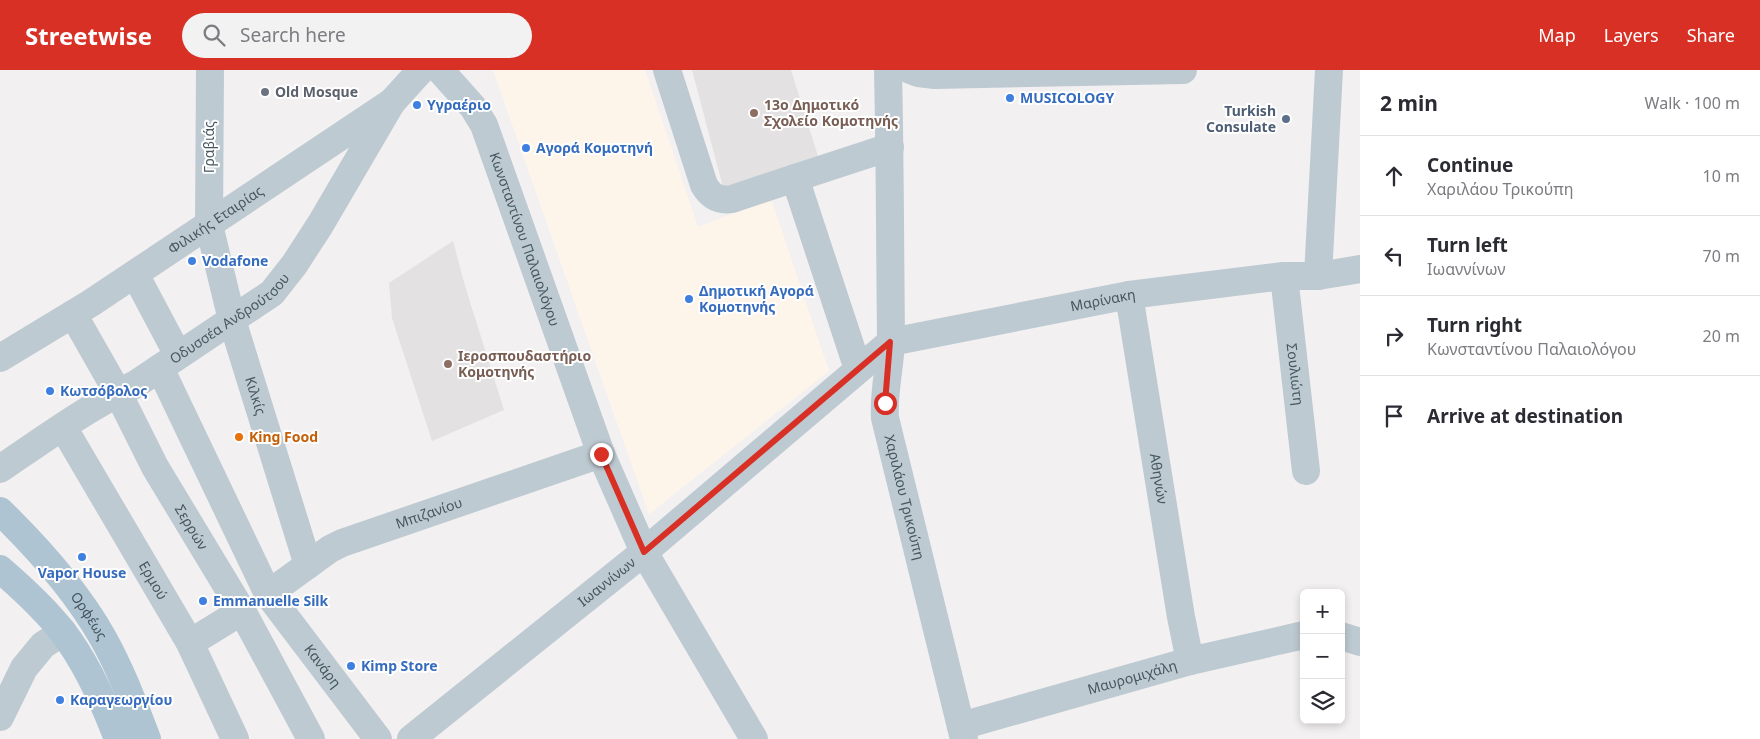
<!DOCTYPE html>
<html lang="en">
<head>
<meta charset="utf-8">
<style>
	:root { --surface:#fff; --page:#f2f2f3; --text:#2b2b33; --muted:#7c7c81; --line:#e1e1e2; --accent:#d93025 }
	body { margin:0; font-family:"Noto Sans",sans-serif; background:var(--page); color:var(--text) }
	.controls { position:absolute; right:15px; bottom:15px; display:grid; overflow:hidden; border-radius:8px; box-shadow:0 2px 8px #0003 }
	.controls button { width:45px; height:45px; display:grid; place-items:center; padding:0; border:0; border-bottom:1px solid var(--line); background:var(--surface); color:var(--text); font:25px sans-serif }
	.stop { position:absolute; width:15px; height:15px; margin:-11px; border:4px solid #d93025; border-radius:50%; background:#fff }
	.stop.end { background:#d93025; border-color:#fff; box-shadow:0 1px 5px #0008 }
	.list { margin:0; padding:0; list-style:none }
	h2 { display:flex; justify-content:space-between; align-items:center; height:65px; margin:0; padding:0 20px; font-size:21px }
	h2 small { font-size:16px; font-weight:400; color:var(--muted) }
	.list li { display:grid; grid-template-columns:32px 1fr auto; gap:15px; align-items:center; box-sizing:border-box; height:80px; padding:0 20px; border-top:1px solid var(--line) }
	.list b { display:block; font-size:19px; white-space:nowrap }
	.list p { margin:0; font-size:16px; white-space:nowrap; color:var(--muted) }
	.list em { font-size:16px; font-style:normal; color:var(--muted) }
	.icon { flex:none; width:28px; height:28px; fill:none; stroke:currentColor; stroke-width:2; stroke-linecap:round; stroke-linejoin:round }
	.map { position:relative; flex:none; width:1360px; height:669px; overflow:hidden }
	header { display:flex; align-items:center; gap:30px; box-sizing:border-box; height:70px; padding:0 25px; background:var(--accent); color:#fff }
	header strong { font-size:24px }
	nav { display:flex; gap:28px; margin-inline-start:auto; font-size:18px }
	.search { width:350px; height:45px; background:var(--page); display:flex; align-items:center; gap:12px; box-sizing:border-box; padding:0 18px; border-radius:28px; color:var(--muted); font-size:19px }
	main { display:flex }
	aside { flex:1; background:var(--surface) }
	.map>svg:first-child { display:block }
	.commercial { fill:#fef5ea }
	.education { fill:#e4e1e3 }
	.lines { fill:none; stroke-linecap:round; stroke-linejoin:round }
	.minor { stroke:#bdcad1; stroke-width:28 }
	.major { stroke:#aec4d2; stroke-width:28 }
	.route { stroke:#d93025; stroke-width:6 }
	.worship-dot { fill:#6b7280; stroke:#fff; stroke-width:2 }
	.shop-dot { fill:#3f7fe0; stroke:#fff; stroke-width:2 }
	.education-dot { fill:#8d6e63; stroke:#fff; stroke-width:2 }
	.service-dot { fill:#5c6f8a; stroke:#fff; stroke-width:2 }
	.food-dot { fill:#e8710a; stroke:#fff; stroke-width:2 }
	.labels { text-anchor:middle; stroke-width:4; stroke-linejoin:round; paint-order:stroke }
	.worship-label { font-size:14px; font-weight:bold; fill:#5b616d; stroke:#fff; text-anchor:start }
	.shop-label { font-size:14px; font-weight:bold; fill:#366cbe; stroke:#fff; text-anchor:start }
	.education-label { font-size:14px; font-weight:bold; fill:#785e54; stroke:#fff; text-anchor:start }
	.service-label { font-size:14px; font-weight:bold; fill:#4e5e75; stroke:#fff; text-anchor:end }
	.street-label { font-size:14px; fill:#465760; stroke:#fff }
	.food-label { font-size:14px; font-weight:bold; fill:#c56008; stroke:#fff; text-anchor:start }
</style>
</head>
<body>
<header>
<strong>Streetwise</strong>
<div class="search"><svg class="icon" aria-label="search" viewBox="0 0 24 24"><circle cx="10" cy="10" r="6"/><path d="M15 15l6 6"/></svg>Search here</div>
<nav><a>Map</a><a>Layers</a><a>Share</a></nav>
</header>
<main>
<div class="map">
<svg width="1360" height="669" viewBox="0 0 1360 669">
	<rect width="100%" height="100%" fill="#f3f0f1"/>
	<path class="commercial" d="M493 0H645L698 157 771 129 829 301 649 444Z"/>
	<g class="education">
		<path d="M692 0H791L818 86 725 125Z"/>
		<path d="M453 171 465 216 504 340 432 371 392 248 389 213Z"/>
	</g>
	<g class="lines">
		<g class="minor">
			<path id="s1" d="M210 0 209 155 232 250 308 495"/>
			<path id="s2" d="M440 0 473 37 484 55 601 384 644 482 754 669"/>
			<path d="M667 0 704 115C711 127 719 131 732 129L795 108 858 299"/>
			<path id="s3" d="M888 0C890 89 890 178 891 268 891 294 883 321 885 348L964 669"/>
			<path d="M910 0 918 3 935 5 1183 0"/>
			<path d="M795 108 890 77"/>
			<path d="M135 204 178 285"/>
			<path id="s4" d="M1284 206 1306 401"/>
			<path d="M1318 206 1329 0"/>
			<path id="s5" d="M1129 225 1181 547 1190 591"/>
			<path id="s6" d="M73 244 118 323 155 397 242 541 311 669"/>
			<path id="s7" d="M0 288 91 233 392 32 421 0"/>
			<path id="s8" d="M160 298 268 524 378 669"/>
			<path id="s9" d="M63 357 190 573 235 669"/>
			<path id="s10" d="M0 399C44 369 88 337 136 314L272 223 294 195 320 155 392 32"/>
			<path id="s11" d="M268 524 330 479 342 473 601 384"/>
			<path d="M1341 566 1360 572"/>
			<path d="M190 573 242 541"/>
			<path d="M0 647 24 598 43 575 63 562"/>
			<path id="s12" d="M961 656 1190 591 1304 565"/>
			<path id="s13" d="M411 669 644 482 891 272 1129 225 1284 206H1318L1360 199"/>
		</g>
		<g class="major">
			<path id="s14" d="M0 441C39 479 76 520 103 568 121 600 134 635 147 669"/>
			<path d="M0 499C22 518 44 538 62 561 87 593 104 632 118 669"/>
		</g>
	</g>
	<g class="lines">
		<path class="route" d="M601 384 644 482 890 272 885 333"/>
	</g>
	<circle class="worship-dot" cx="265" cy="22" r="5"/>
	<g class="shop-dot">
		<circle cx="1010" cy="28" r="5"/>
		<circle cx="417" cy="35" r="5"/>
		<circle cx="526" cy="78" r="5"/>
		<circle cx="192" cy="191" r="5"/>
		<circle cx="689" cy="229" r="5"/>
		<circle cx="50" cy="321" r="5"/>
		<circle cx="82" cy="487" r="5"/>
		<circle cx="203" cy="531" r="5"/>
		<circle cx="351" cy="596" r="5"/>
		<circle cx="60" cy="630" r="5"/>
	</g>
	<g class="education-dot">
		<circle cx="754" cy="43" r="5"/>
		<circle cx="448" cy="294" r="5"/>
	</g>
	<circle class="service-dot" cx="1286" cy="49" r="5"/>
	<circle class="food-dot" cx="239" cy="367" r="5"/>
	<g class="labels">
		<g class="worship-label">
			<text x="275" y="27">Old Mosque</text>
		</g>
		<g class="shop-label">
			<text x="1020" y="33">MUSICOLOGY</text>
			<text x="427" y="40">Υγραέριο</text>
			<text x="536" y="83">Αγορά Κομοτηνή</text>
			<text x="202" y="196">Vodafone</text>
			<text x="699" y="226">Δημοτική Αγορά<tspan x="699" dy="16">Κομοτηνής</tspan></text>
			<text x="60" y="326">Κωτσόβολος</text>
			<text x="82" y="508" text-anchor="middle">Vapor House</text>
			<text x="213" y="536">Emmanuelle Silk</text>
			<text x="361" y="601">Kimp Store</text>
			<text x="70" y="635">Καραγεωργίου</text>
		</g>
		<g class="education-label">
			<text x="764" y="40">13ο Δημοτικό<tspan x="764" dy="16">Σχολείο Κομοτηνής</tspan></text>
			<text x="458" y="291">Ιεροσπουδαστήριο<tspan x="458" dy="16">Κομοτηνής</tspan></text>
		</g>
		<g class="service-label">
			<text x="1276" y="46">Turkish<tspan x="1276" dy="16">Consulate</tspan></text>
		</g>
		<g class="street-label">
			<text transform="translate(209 77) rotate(-90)" y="5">Γραβιάς</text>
			<text dy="5" stroke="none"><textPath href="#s7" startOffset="256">Φιλικής Εταιρίας</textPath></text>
			<text dy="5" stroke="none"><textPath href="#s2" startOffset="192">Κωνσταντίνου Παλαιολόγου</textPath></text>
			<text dy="5" stroke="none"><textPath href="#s13" startOffset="839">Μαρίνακη</textPath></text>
			<text dy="5" stroke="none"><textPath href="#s10" startOffset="275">Οδυσσέα Ανδρούτσου</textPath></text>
			<text dy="5" stroke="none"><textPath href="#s4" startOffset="99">Σουλιώτη</textPath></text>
			<text dy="5" stroke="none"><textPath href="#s1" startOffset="332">Κιλκίς</textPath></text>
			<text dy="5" stroke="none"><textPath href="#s5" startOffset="186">Αθηνών</textPath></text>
			<text dy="5" stroke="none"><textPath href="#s3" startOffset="430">Χαριλάου Τρικούπη</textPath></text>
			<text dy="5" stroke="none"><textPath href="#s11" startOffset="182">Μπιζανίου</textPath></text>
			<text dy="5" stroke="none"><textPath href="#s6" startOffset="244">Σερρών</textPath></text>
			<text dy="5" stroke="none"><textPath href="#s9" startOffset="178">Ερμού</textPath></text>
			<text dy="5" stroke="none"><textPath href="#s13" startOffset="251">Ιωαννίνων</textPath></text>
			<text dy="5" stroke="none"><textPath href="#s14" startOffset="138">Ορφέως</textPath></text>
			<text dy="5" stroke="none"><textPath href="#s8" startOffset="341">Κανάρη</textPath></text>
			<text dy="5" stroke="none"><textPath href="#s12" startOffset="178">Μαυρομιχάλη</textPath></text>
		</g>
		<g class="food-label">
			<text x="249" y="372">King Food</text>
		</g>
	</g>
</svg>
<div class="controls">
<button>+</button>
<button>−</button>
<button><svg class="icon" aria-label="layers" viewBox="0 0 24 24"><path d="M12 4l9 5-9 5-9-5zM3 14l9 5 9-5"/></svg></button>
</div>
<div class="stop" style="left:885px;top:333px"></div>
<div class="stop end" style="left:601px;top:384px"></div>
</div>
<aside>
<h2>2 min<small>Walk · 100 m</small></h2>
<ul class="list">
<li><svg class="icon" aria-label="ahead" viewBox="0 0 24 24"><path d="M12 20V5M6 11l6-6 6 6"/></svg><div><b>Continue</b><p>Χαριλάου Τρικούπη</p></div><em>10 m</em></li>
<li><svg class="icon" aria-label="left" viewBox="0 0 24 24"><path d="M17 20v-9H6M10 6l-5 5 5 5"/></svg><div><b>Turn left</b><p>Ιωαννίνων</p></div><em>70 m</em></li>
<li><svg class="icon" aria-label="right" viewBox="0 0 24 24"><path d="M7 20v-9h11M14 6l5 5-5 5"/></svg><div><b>Turn right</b><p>Κωνσταντίνου Παλαιολόγου</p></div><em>20 m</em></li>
<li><svg class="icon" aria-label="arrive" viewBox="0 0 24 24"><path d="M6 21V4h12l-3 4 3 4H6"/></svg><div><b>Arrive at destination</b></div></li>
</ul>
</aside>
</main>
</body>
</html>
